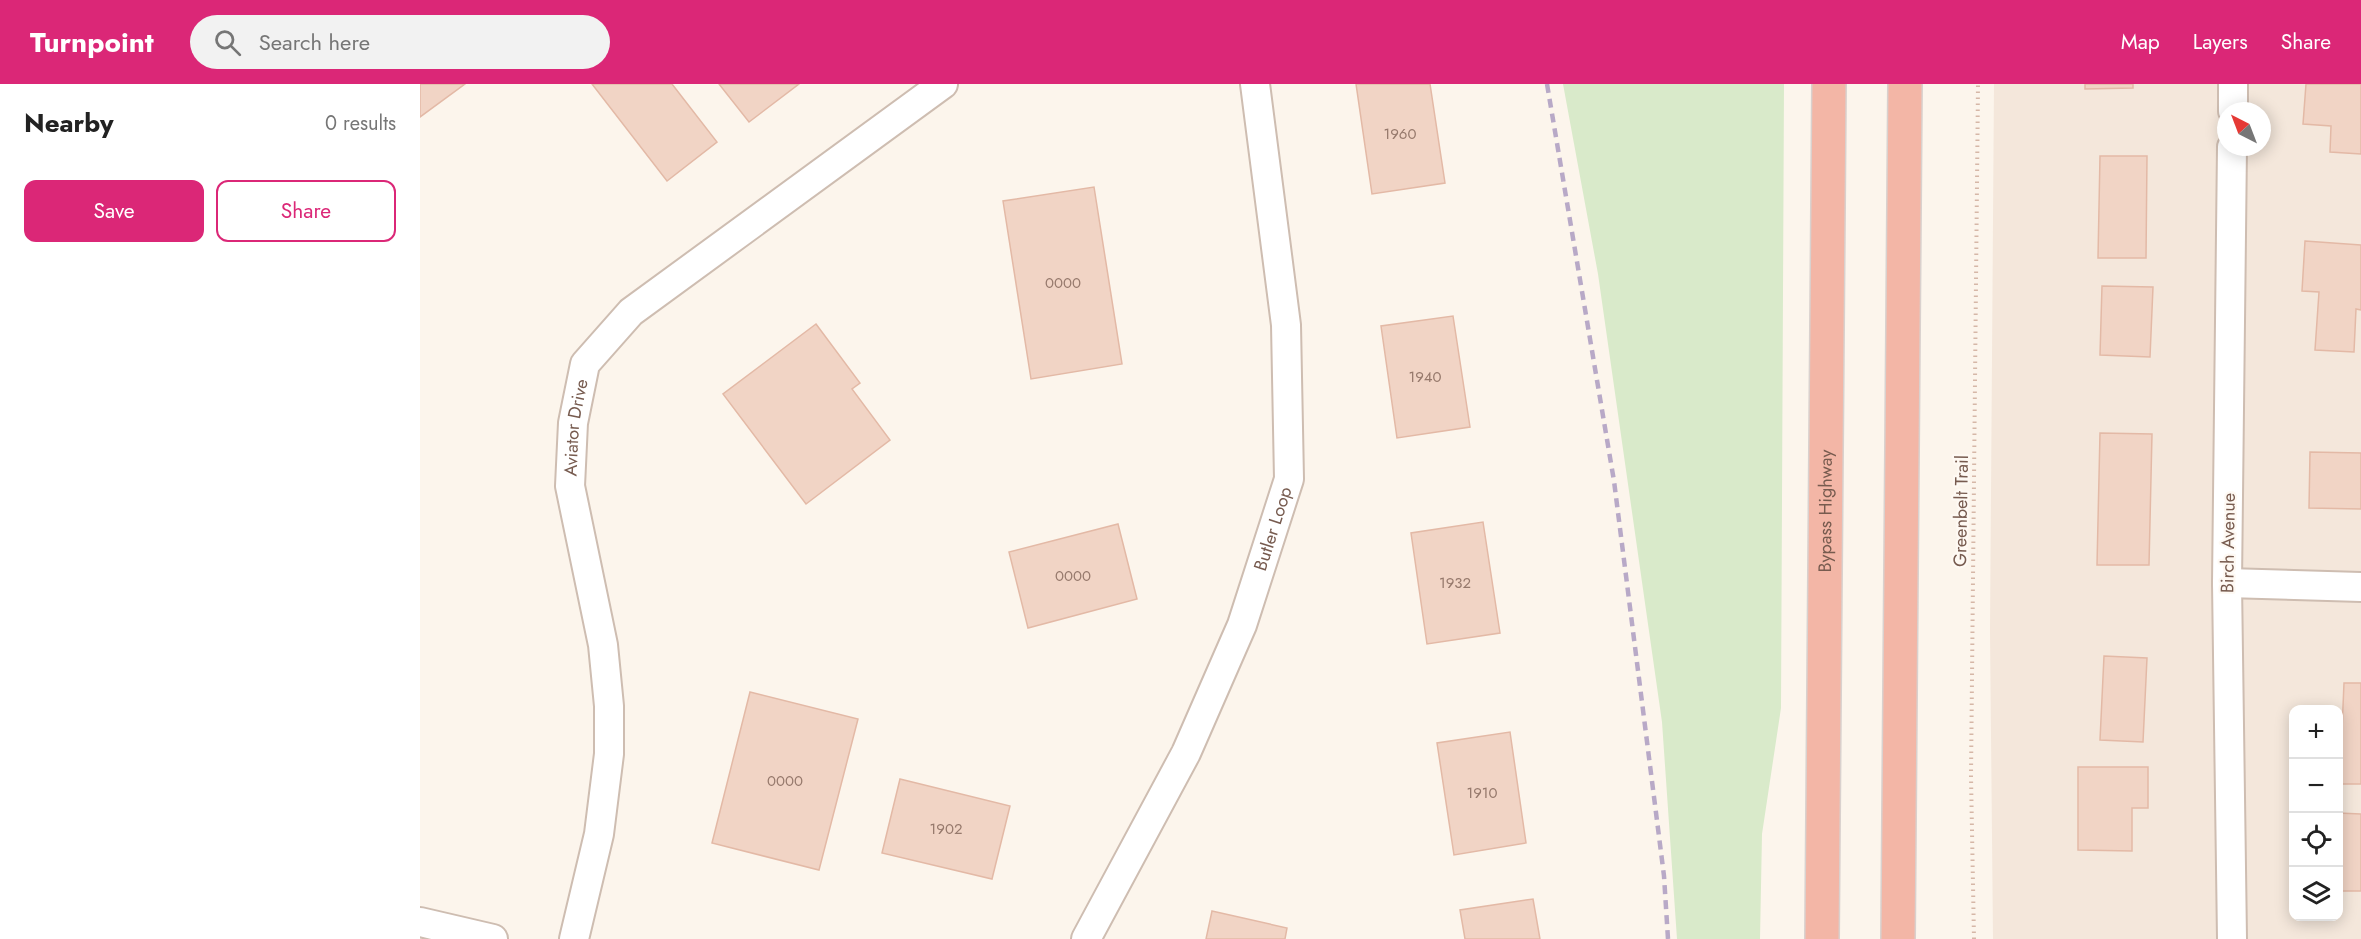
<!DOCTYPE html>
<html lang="en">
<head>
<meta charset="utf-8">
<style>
	:root { --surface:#fff; --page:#f2f2f2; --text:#222; --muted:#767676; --line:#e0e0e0; --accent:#db2777 }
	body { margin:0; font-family:Jost,sans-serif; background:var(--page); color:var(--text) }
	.controls { position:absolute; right:18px; bottom:18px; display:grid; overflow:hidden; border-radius:12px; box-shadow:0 3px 15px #0003 }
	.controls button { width:54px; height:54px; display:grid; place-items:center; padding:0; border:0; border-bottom:2px solid var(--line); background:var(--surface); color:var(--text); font:30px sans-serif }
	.compass { position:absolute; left:1797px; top:18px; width:54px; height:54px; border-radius:50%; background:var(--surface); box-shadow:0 3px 15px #0003; rotate:318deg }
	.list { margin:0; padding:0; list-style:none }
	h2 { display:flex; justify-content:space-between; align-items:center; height:78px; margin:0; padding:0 24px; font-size:26px }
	h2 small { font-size:20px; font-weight:400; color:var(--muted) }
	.actions { display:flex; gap:12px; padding:18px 24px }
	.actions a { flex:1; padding:14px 0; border:2px solid var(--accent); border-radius:12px; text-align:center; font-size:21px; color:var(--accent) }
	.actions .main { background:var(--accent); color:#fff }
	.icon { flex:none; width:33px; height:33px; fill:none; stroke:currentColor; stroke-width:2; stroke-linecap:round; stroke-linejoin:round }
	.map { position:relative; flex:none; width:1941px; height:855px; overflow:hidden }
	header { display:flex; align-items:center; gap:36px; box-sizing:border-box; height:84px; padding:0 30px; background:var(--accent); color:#fff }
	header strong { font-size:28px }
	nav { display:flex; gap:33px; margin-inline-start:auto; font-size:21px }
	.search { width:420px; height:54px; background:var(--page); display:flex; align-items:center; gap:15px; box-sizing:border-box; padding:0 21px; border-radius:33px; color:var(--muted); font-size:22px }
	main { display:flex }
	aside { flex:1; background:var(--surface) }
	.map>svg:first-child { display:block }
	.residential { fill:#f4e7db; fill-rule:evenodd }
	.green { fill:#d9eaca }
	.building { fill:#f1d4c5; stroke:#e3b9a6; stroke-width:1.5 }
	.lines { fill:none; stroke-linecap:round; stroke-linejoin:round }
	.street-casing { stroke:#cebdb1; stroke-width:32 }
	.highway-casing { stroke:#d9d1ce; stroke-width:36 }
	.path { stroke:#d6b7a7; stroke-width:4; stroke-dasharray:1.5 4.5; stroke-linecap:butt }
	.street { stroke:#fff; stroke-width:28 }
	.highway { stroke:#f3b6a6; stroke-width:33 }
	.rail { stroke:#b8a9c7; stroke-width:4.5; stroke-dasharray:9 6; stroke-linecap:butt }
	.labels { text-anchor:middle; stroke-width:4.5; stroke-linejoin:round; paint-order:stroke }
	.number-label { font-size:15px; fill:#96796c }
	.street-label { font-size:18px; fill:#775b4f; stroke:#fef9f3 }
</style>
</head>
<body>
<header>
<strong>Turnpoint</strong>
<div class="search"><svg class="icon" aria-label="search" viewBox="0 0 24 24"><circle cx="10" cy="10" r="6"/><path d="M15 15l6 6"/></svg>Search here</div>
<nav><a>Map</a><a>Layers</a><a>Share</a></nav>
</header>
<main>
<aside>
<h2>Nearby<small>0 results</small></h2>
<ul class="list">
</ul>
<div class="actions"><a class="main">Save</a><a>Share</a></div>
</aside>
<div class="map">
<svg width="1941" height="855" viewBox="0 0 1941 855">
	<rect width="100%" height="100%" fill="#fcf5ec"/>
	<path class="residential" d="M1574 0H1941V855H1573L1570 547ZM1806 27H1842V63H1806ZM1874 626H1918V832H1874Z"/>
	<path class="green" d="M1143 0H1364L1361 624 1342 750 1340 855H1257L1242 638 1178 190Z"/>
	<g class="building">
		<path d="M0 0H45L0 33Z"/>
		<path d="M172 0H252L297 58 247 97Z"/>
		<path d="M299 0H379L329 38Z"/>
		<path d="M936 0H1010L1025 99 952 110Z"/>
		<path d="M1665 0H1713V4L1665 5Z"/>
		<path d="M1886 0H1941V70L1910 68 1911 42 1883 40Z"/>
		<path d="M1680 72H1727L1726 174H1678Z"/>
		<path d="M674 103 702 280 611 295 583 117Z"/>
		<path d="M1885 157 1941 161V226L1936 225 1934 268 1895 266 1899 208 1882 207Z"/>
		<path d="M1682 202 1733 203 1730 273 1680 271Z"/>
		<path d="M1033 232 1050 343 977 354 961 242Z"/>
		<path d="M396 240 440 299 432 305 470 356 386 420 303 310Z"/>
		<path d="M1680 349 1732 350 1729 481H1677Z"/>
		<path d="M1890 368 1941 369V425L1889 424Z"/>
		<path d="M1063 438 1080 549 1007 560 991 449Z"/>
		<path d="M698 440 717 515 608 544 589 468Z"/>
		<path d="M1684 572 1727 574 1723 658 1680 656Z"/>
		<path d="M1924 599H1941V700H1918V670H1921Z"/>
		<path d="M330 608 438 635 399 786 292 759Z"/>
		<path d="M1090 648 1106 759 1034 771 1017 659Z"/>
		<path d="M1658 683H1728V724H1712V767L1658 766Z"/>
		<path d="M480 695 590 722 572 795 462 769Z"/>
		<path d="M1918 729 1941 730V807H1918Z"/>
		<path d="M1113 815 1120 855H1045L1040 826Z"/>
		<path d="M792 827 867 844 865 855H786Z"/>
	</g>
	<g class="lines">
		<g class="street-casing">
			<g id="street">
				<path d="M1813 27V0"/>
				<path d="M1812 63 1807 499 1812 855"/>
				<path d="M1807 499 1941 503"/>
				<path d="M0 838 73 855"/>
				<path id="s1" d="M154 855 179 750 189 670V622L183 561 150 402 153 339 165 280 211 228 523 0"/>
				<path id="s2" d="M666 855 766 669 822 541 869 395 866 241 835 0"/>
			</g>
		</g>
		<g class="highway-casing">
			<g id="highway">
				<path id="s3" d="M1402 855 1409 0"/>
				<path d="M1478 855 1485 0"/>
			</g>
		</g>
		<path class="path" d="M1554 855 1551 692 1558 0"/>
		<use href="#street" class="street"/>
		<use href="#highway" class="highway"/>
		<path class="rail" d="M1127 0 1194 397 1244 792 1248 855"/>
	</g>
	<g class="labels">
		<g class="number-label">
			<text x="980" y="55">1960</text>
			<text x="643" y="204">0000</text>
			<text x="1005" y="298">1940</text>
			<text x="653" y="497">0000</text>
			<text x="1035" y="504">1932</text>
			<text x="365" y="702">0000</text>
			<text x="1062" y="714">1910</text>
			<text x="526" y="750">1902</text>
		</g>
		<g class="street-label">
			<text dy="6" stroke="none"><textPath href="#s1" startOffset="519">Aviator Drive</textPath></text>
			<text transform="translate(1541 427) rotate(-89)" y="6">Greenbelt Trail</text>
			<text dy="6" stroke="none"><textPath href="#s3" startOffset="428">Bypass Highway</textPath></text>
			<text dy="6" stroke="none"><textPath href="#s2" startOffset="452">Butler Loop</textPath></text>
			<text transform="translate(1808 459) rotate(-89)" y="6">Birch Avenue</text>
		</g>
	</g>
</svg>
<div class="controls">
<button>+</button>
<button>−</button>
<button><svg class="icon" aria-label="locate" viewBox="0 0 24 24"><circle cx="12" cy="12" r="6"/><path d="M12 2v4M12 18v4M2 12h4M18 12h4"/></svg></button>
<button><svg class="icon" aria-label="layers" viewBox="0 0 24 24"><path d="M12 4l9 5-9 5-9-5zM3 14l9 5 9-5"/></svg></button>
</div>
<svg class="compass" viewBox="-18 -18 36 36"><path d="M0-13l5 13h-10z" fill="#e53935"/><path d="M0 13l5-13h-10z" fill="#767676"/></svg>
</div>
</main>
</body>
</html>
